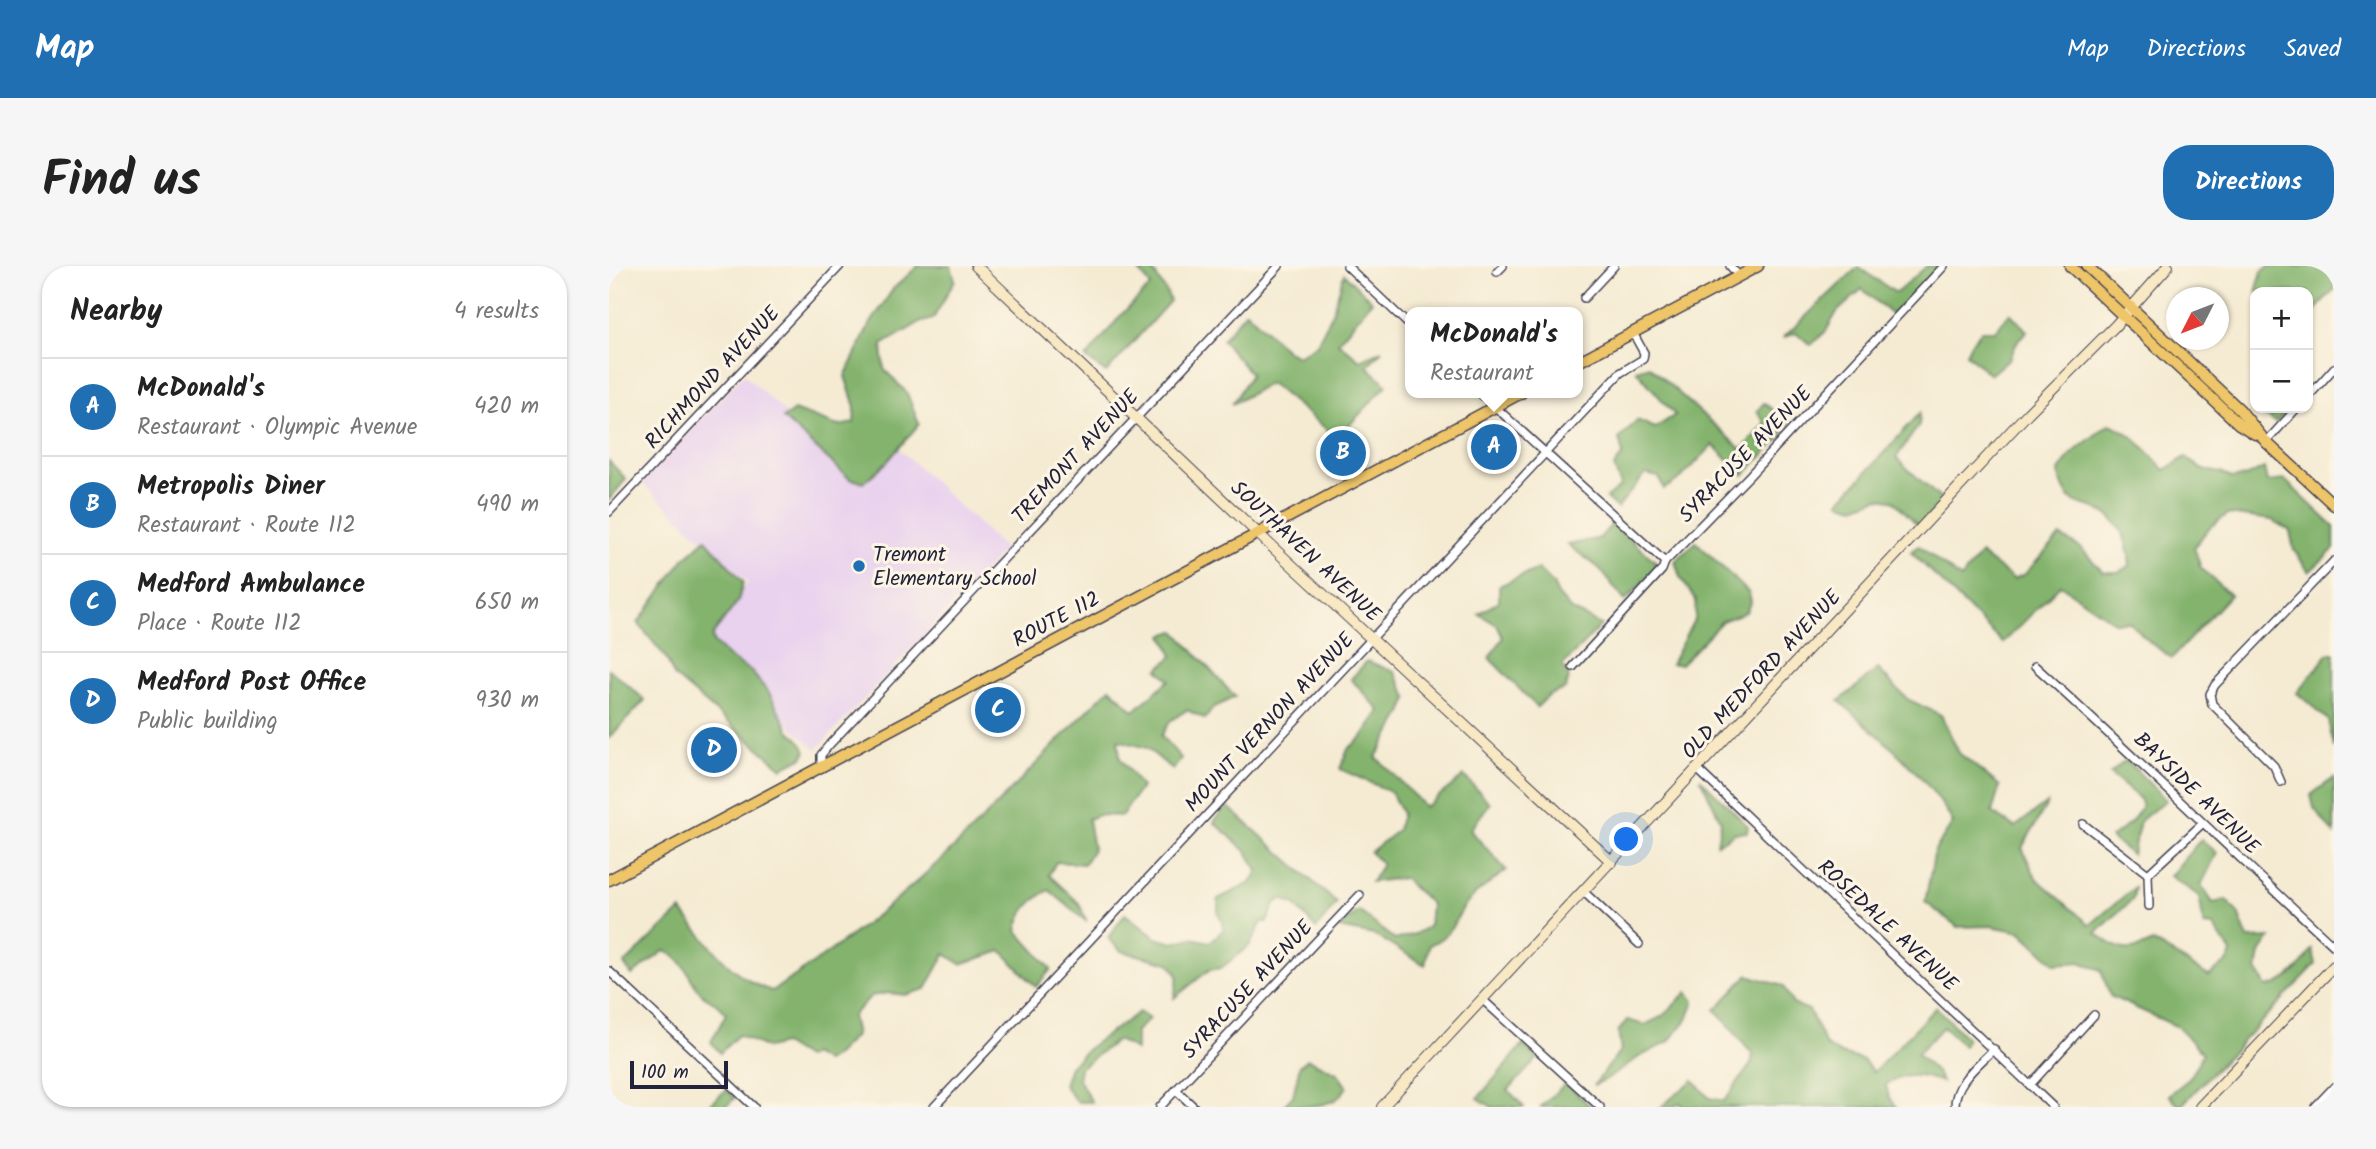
<!DOCTYPE html>
<html lang="en">
<head>
<meta charset="utf-8">
<style>
	:root { --surface:#fff; --page:#f6f6f6; --text:#222; --muted:#767676; --line:#e0e0e0; --accent:#1f6fb2 }
	body { margin:0; font-family:Kalam,sans-serif; background:var(--page); color:var(--text) }
	.controls { position:absolute; right:21px; top:21px; display:grid; overflow:hidden; border-radius:14px; box-shadow:0 2px 5px #0004 }
	.controls button { width:63px; height:63px; display:grid; place-items:center; padding:0; border:0; border-bottom:2px solid var(--line); background:var(--surface); color:var(--text); font:35px sans-serif }
	.compass { position:absolute; left:1557px; top:21px; width:63px; height:63px; border-radius:50%; background:var(--surface); box-shadow:0 2px 5px #0004; rotate:228deg }
	.scale { position:absolute; left:21px; bottom:18px; width:98px; box-sizing:border-box; padding-left:7px; border:4px solid #22223b; border-top:0; font-size:19px; line-height:24px; white-space:nowrap; color:#22223b; -webkit-text-stroke:5px #fcf5e5; paint-order:stroke }
	.you { position:absolute; left:1018px; top:574px; width:24px; height:24px; margin:-18px; border:5px solid #fff; border-radius:50%; background:#1a73e8; box-shadow:0 0 0 10px #1a73e833 }
	.badge { display:grid; place-items:center; width:46px; height:46px; border-radius:50%; background:var(--accent); color:#fff; font-size:23px; font-weight:700 }
	.pin { position:absolute; translate:-50% -50%; border:4px solid #fff; box-shadow:0 2px 7px #0006 }
	.popup { position:absolute; left:796px; top:41px; width:178px; height:91px; box-sizing:border-box; display:grid; place-content:center; border-radius:14px; background:var(--surface); filter:drop-shadow(0 2px 5px #0005); font-size:23px; white-space:nowrap; color:var(--muted) }
	.popup b { font-size:26px; color:var(--text) }
	.popup::after { content:''; position:absolute; left:50%; top:100%; margin-left:-14px; border:14px solid transparent; border-top-color:var(--surface) }
	.list { margin:0; padding:0; list-style:none }
	h2 { display:flex; justify-content:space-between; align-items:center; height:91px; margin:0; padding:0 28px; font-size:30px }
	h2 small { font-size:23px; font-weight:400; color:var(--muted) }
	.list li { display:grid; grid-template-columns:46px 1fr auto; gap:21px; align-items:center; box-sizing:border-box; height:98px; padding:0 28px; border-top:2px solid var(--line) }
	.list b { display:block; font-size:26px; white-space:nowrap }
	.list p { margin:0; font-size:23px; white-space:nowrap; color:var(--muted) }
	.list em { font-size:23px; font-style:normal; color:var(--muted) }
	.map { position:relative; flex:none; width:1725px; height:841px; overflow:hidden; border-radius:28px }
	header { display:flex; align-items:center; gap:42px; box-sizing:border-box; height:98px; padding:0 35px; background:var(--accent); color:#fff }
	header strong { font-size:33px }
	nav { display:flex; gap:38px; margin-inline-start:auto; font-size:24px }
	.intro { display:flex; align-items:center; justify-content:space-between; box-sizing:border-box; height:168px; padding:0 42px }
	h1 { margin:0; font-size:49px }
	.button { padding:18px 32px; border-radius:28px; background:var(--accent); color:#fff; font-size:24px; font-weight:700 }
	main { display:flex; gap:42px; padding:0 42px }
	aside { flex:1; background:var(--surface); border-radius:28px; box-shadow:0 2px 5px #0004 }
	.map>svg:first-child { display:block }
	.built { fill:#e9d2ee }
	.forest { fill:#83b36d; stroke:#526a54; stroke-width:2 }
	.lines { fill:none; stroke-linecap:round; stroke-linejoin:round }
	.street-casing { stroke:#424052; stroke-width:10 }
	.secondary-casing { stroke:#424052; stroke-width:12 }
	.primary-casing { stroke:#424052; stroke-width:13 }
	.street { stroke:#fff; stroke-width:7 }
	.secondary { stroke:#f8e8c3; stroke-width:10 }
	.primary { stroke:#eec569; stroke-width:10 }
	.poi-dot { fill:#1f6fb2; stroke:#fcf5e5; stroke-width:2.5 }
	.labels { text-anchor:middle; stroke-width:6; stroke-linejoin:round; paint-order:stroke }
	.street-label { font-size:21px; fill:#22223b; stroke:#fcf5e5 }
	.poi-label { font-size:21px; fill:#22223b; stroke:#fcf5e5; text-anchor:start }
</style>
</head>
<body>
<header>
<strong>Map</strong>
<nav><a>Map</a><a>Directions</a><a>Saved</a></nav>
</header>
<div class="intro"><h1>Find us</h1><a class="button">Directions</a></div>
<main>
<aside>
<h2>Nearby<small>4 results</small></h2>
<ul class="list">
<li><span class="badge">A</span><div><b>McDonald's</b><p>Restaurant · Olympic Avenue</p></div><em>420 m</em></li>
<li><span class="badge">B</span><div><b>Metropolis Diner</b><p>Restaurant · Route 112</p></div><em>490 m</em></li>
<li><span class="badge">C</span><div><b>Medford Ambulance</b><p>Place · Route 112</p></div><em>650 m</em></li>
<li><span class="badge">D</span><div><b>Medford Post Office</b><p>Public building</p></div><em>930 m</em></li>
</ul>
</aside>
<div class="map">
<svg width="1725" height="841" viewBox="0 0 1725 841">
	<rect width="100%" height="100%" fill="#fcf5e5"/>
	<filter id="ink" filterUnits="userSpaceOnUse"><feTurbulence type="fractalNoise" baseFrequency=".0143" numOctaves="2"/><feDisplacementMap in="SourceGraphic" scale="14" xChannelSelector="R" yChannelSelector="G"/><feConvolveMatrix kernelMatrix="1 2 1 2 8 2 1 2 1" color-interpolation-filters="sRGB"/></filter>
	<filter id="wash" filterUnits="userSpaceOnUse"><feTurbulence type="fractalNoise" baseFrequency=".00686" numOctaves="4" result="noise"/><feDisplacementMap in="SourceGraphic" scale="28" xChannelSelector="R" yChannelSelector="G"/><feGaussianBlur stdDeviation="1.57" result="paint"/><feColorMatrix in="noise" values="0 0 0 0 0 0 0 0 0 0 0 0 0 0 0 0 0 1.4 0 .05"/><feComposite in="paint" operator="in"/></filter>
	<g filter="url(#wash)">
		<rect width="100%" height="100%" fill="#f5ebd3"/>
		<path class="built" d="M135 108 248 214 284 177 396 283 207 484 88 372 139 317 33 217Z"/>
		<g class="forest">
			<path d="M309 0H342L346 14 324 53 310 57 273 79 275 103 298 127 310 158 278 196 255 216 241 213 174 152 185 144 229 160 245 157 246 141 236 110 260 60 284 23Z"/>
			<path d="M526 0H541L558 27 561 35 497 107 477 92 512 49 542 20Z"/>
			<path d="M1318 0H1330L1283 49 1253 23 1228 46 1217 65 1202 79 1187 67 1174 72 1249 1 1287 27Z"/>
			<path d="M1662 0H1725V24L1699 52V26H1647L1653 5Z"/>
			<path d="M735 8 763 35 729 76 751 94 773 84 758 100 778 119 733 167 721 166 661 117 623 138 642 108 613 74 637 45 678 85 689 90 708 78 723 48Z"/>
			<path d="M1401 47 1418 65 1409 74 1401 92 1381 109 1357 87 1362 77 1372 65H1386Z"/>
			<path d="M1040 100 1133 184 1156 157 1148 145 1155 137 1180 157 1173 170 1135 209 1104 179 1072 212 1055 223 1050 211 1036 208 1008 242 997 232 1012 220 1005 201 1014 188 1010 173 1028 154 1046 162 1066 149 1027 104Z"/>
			<path d="M1666 142H1681L1667 157 1657 150Z"/>
			<path d="M1311 147 1310 159 1287 192 1334 235 1310 260 1284 234 1269 232 1246 241 1230 236Z"/>
			<path d="M1500 158C1523 164 1540 188 1556 204L1577 191 1592 203 1612 207 1623 212 1637 211 1655 202 1658 216 1676 214 1725 261V283L1700 306 1685 284 1681 265 1663 254 1619 248 1601 261 1585 281 1592 302 1621 329 1563 392 1543 378 1520 356H1505L1451 319 1394 377 1302 286 1310 280 1352 313 1371 288 1405 313 1416 308 1451 270 1471 281 1494 306H1509L1521 300C1519 274 1512 253 1486 242 1478 239 1467 239 1461 232 1454 225 1452 216 1449 207L1462 188Z"/>
			<path d="M0 195 17 213 0 234Z"/>
			<path d="M1003 258 1046 295 1047 302 1016 335 990 302 959 279 991 272Z"/>
			<path d="M97 273 134 316 129 335 103 370 104 376 122 393 141 404 160 427 180 464 193 477 197 485 194 491 173 502 65 410 57 392 29 357 75 293Z"/>
			<path d="M1087 276 1140 327 1142 335 1137 346 1113 355 1072 398H1062L1086 352 1087 334 1071 311 1066 295Z"/>
			<path d="M929 303 944 318 949 329 961 343 992 359 953 400 960 410 956 423 940 429 928 441 880 392 894 372 888 359 870 348 890 335V320Z"/>
			<path d="M566 365 626 431 604 442 596 453 578 444 561 455 552 470 572 492 564 504 538 482 509 474 511 492 532 521 513 550 489 549 479 553 484 583 475 598 447 596 440 609 470 637 478 656 440 624C423 634 411 645 408 665L442 703 427 721 393 685 352 698 336 688 317 723 296 729 279 727 262 730 243 750 247 769 226 790 217 796 203 788 197 792 174 778 158 782 129 769 111 787 102 776 117 748C107 733 99 735 91 726 79 712 75 690 55 685L23 709 15 698 72 644C98 675 123 713 163 725 232 681 296 629 355 572 404 523 451 472 501 422L525 445 560 414 549 403 564 390 554 369Z"/>
			<path d="M1720 387H1725V482L1719 454 1688 427Z"/>
			<path d="M758 395 786 406 799 433 792 449 767 491 816 541 855 510 881 537 861 564 897 604C885 615 867 625 857 638 843 656 846 668 820 679L816 699 765 669 729 662 750 645 786 674 806 668 820 660 822 638 794 612 762 616 773 598 761 586 788 565 793 548 782 526 731 503 739 483 752 472 771 445 742 413Z"/>
			<path d="M0 403 36 434 0 472Z"/>
			<path d="M1269 403 1298 433 1332 449 1350 487 1391 520 1383 546 1406 561 1439 536 1413 582 1427 612 1481 659 1526 621 1524 633 1487 667C1509 684 1518 689 1544 676L1600 710 1620 694 1622 687 1604 660 1595 659 1590 630 1561 610 1592 573 1608 587 1592 619 1604 637 1617 634 1629 647 1639 673 1661 672 1651 687 1648 704 1657 721C1678 718 1693 700 1703 683L1707 698 1571 841 1560 829 1581 812 1594 787 1569 761 1501 730 1492 704 1471 696 1446 698 1412 666 1382 660 1349 661 1316 636 1326 584 1344 557C1323 514 1267 467 1230 435Z"/>
			<path d="M1517 494 1557 534 1531 555 1523 589 1502 572 1522 556 1533 541 1530 532 1501 508Z"/>
			<path d="M1091 512 1139 560 1138 566 1126 567 1108 578 1112 555Z"/>
			<path d="M1725 512V568L1705 542 1702 529Z"/>
			<path d="M617 539 728 637 707 663 686 639 673 633 667 636 658 656H653L641 679 612 702 600 704 565 732 569 709 560 697 512 685 499 672 516 648 547 672 564 677 583 672 601 676 615 663 609 646V633L642 617 649 605 638 586 605 556Z"/>
			<path d="M1139 709 1174 720 1184 738 1200 744 1217 780 1232 788 1254 794 1265 806 1327 741 1358 773 1355 780 1334 761 1308 788 1328 807 1333 816C1309 808 1299 807 1277 818L1280 831 1287 841H1073L1072 837 1063 841H1052L1084 814 1100 832 1115 835 1142 798 1144 788C1129 774 1121 758 1106 744Z"/>
			<path d="M1078 726 1085 735 1078 754 1059 776 1030 791 998 813 985 819 1012 784 1009 766 1018 754 1036 759 1054 750Z"/>
			<path d="M530 746 540 753 527 765V784L508 774 471 802 469 813 483 836H468L455 819 461 800 482 780Z"/>
			<path d="M914 779 929 792 899 824 915 841H883L869 832Z"/>
			<path d="M699 793 728 807 738 821C734 826 731 831 726 834 712 841 690 841 675 839L684 830 691 799Z"/>
			<path d="M957 817 982 841H932Z"/>
			<path d="M117 824 126 832 116 841H98Z"/>
		</g>
	</g>
	<g filter="url(#ink)">
		<g class="lines">
			<g class="street-casing">
				<g id="street">
					<path d="M738 0 801 60"/>
					<path d="M1121 0 1130 10"/>
					<path d="M0 4 4 0"/>
					<path d="M888 6 894 0"/>
					<path d="M975 32 1005 0"/>
					<path d="M871 127 1056 296"/>
					<path d="M1699 131 1725 102"/>
					<path d="M1657 176 1688 142"/>
					<path d="M0 246 231 0"/>
					<path d="M1426 400C1527 492 1625 587 1725 680"/>
					<path d="M964 401 1053 304 1056 296 1141 209 1335 0"/>
					<path d="M212 501V489L220 479 670 0"/>
					<path d="M1089 504 1444 841"/>
					<path d="M1672 516 1665 500 1603 438 1601 428 1606 419 1725 295"/>
					<path d="M1474 558 1539 608"/>
					<path d="M1539 608 1593 558"/>
					<path d="M1539 608 1540 640"/>
					<path d="M975 626 1030 678"/>
					<path d="M0 705 145 841"/>
					<path d="M874 734 991 841"/>
					<path d="M1421 819 1485 749"/>
					<path d="M567 824 585 841"/>
					<path d="M325 841 1011 107 1034 93 1035 87 1024 67"/>
					<path d="M551 841 751 629"/>
					<path d="M1346 841C1345 817 1369 799 1385 783"/>
					<path d="M1706 841 1725 821"/>
				</g>
			</g>
			<g class="secondary-casing">
				<g id="secondary">
					<path d="M367 0 659 277 1003 596"/>
					<path d="M773 841 1419 147 1506 60 1559 0"/>
					<path d="M1591 841 1725 700"/>
				</g>
			</g>
			<g class="primary-casing">
				<g id="primary">
					<path d="M1461 0 1630 158 1646 168"/>
					<path d="M1478 0 1631 144 1657 176 1725 239"/>
					<path d="M969 96 1149 0"/>
					<path d="M0 614 912 127"/>
				</g>
			</g>
			<use href="#street" class="street"/>
			<use href="#secondary" class="secondary"/>
			<use href="#primary" class="primary"/>
		</g>
	</g>
	<circle class="poi-dot" cx="250" cy="300" r="7"/>
	<g class="labels">
		<g class="street-label">
			<text transform="translate(103 111) rotate(-47)" y="7">RICHMOND AVENUE</text>
			<text transform="translate(1136 188) rotate(-46)" y="7">SYRACUSE AVENUE</text>
			<text transform="translate(466 190) rotate(-47)" y="7">TREMONT AVENUE</text>
			<text transform="translate(697 285) rotate(43)" y="7">SOUTHAVEN AVENUE</text>
			<text transform="translate(447 353) rotate(-28)" y="7">ROUTE 112</text>
			<text transform="translate(1152 408) rotate(-47)" y="7">OLD MEDFORD AVENUE</text>
			<text transform="translate(660 456) rotate(-47)" y="7">MOUNT VERNON AVENUE</text>
			<text transform="translate(1588 527) rotate(44)" y="7">BAYSIDE AVENUE</text>
			<text transform="translate(1279 659) rotate(43)" y="7">ROSEDALE AVENUE</text>
			<text transform="translate(638 723) rotate(-47)" y="7">SYRACUSE AVENUE</text>
		</g>
		<g class="poi-label">
			<text x="264" y="295">Tremont<tspan x="264" dy="24">Elementary School</tspan></text>
		</g>
	</g>
</svg>
<div class="controls">
<button>+</button>
<button>−</button>
</div>
<svg class="compass" viewBox="-18 -18 36 36"><path d="M0-13l5 13h-10z" fill="#e53935"/><path d="M0 13l5-13h-10z" fill="#767676"/></svg>
<div class="scale">100 m</div>
<div class="you"></div>
<div class="pin badge" style="left:885px;top:181px">A</div>
<div class="popup"><b>McDonald's</b>Restaurant</div>
<div class="pin badge" style="left:734px;top:187px">B</div>
<div class="pin badge" style="left:389px;top:444px">C</div>
<div class="pin badge" style="left:105px;top:484px">D</div>
</div>
</main>
</body>
</html>
